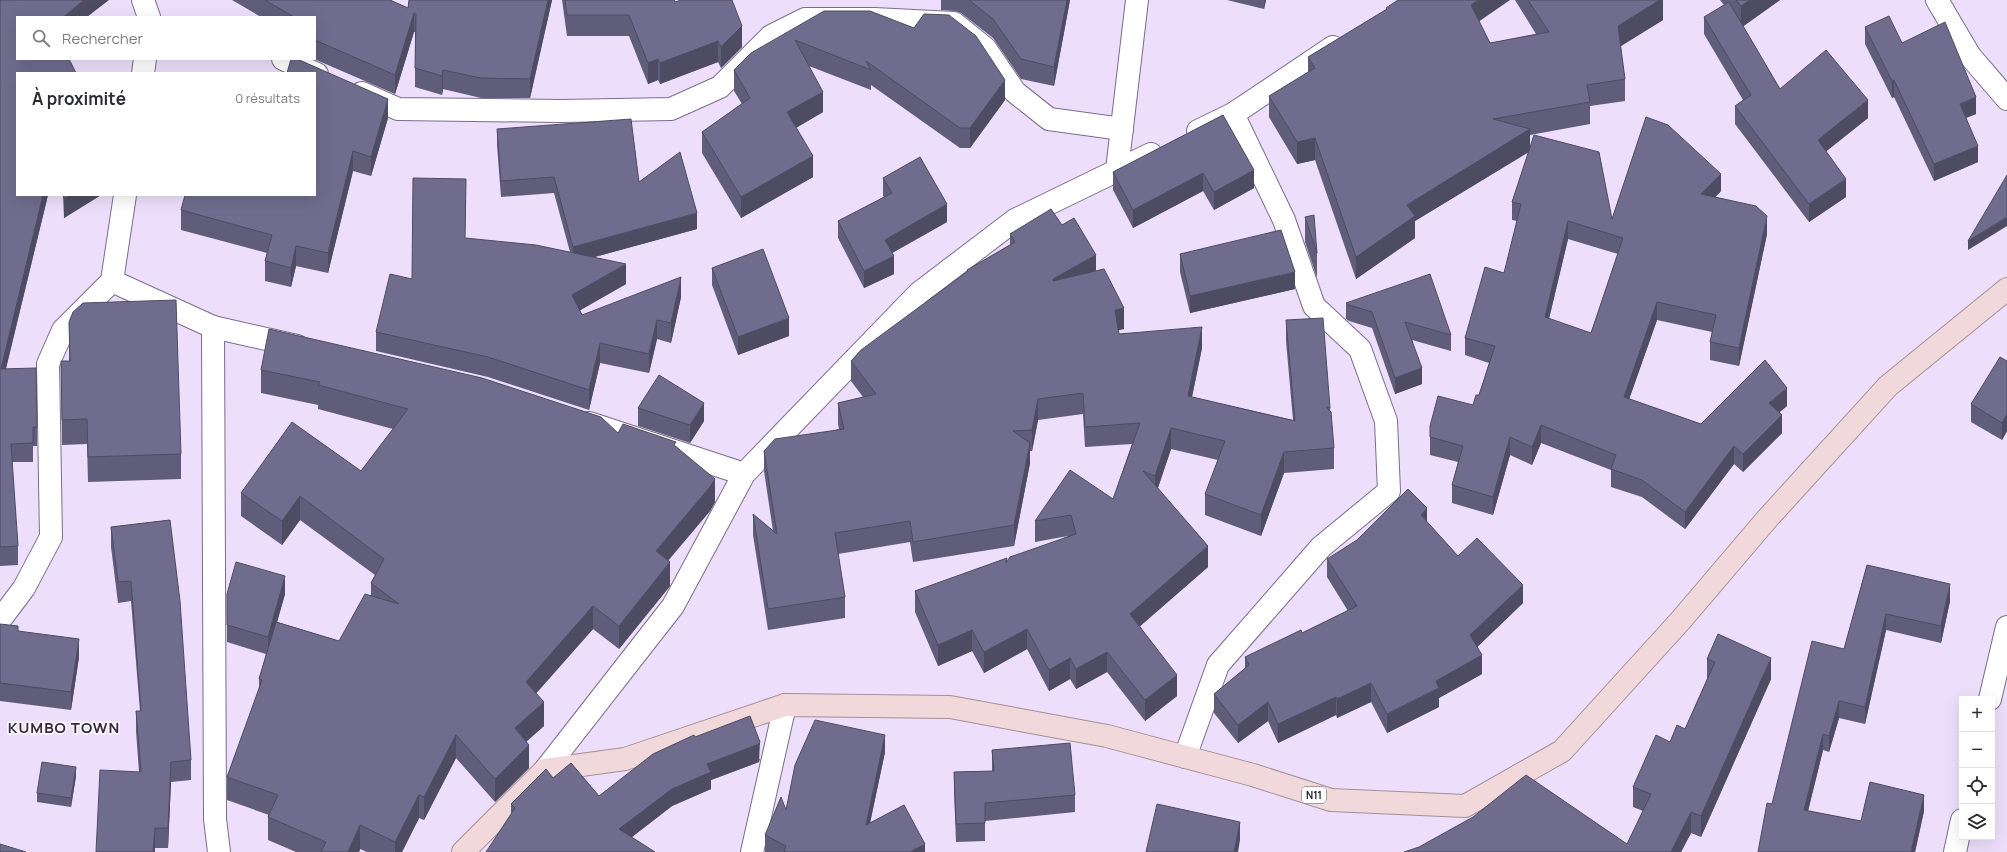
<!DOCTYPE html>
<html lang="fr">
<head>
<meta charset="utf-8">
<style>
	:root { --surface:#fff; --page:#f2f2f3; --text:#2b2b33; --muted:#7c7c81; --line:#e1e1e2 }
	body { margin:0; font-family:Manrope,sans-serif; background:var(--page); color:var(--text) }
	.controls { position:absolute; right:12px; bottom:12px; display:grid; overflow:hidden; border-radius:0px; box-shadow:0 4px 16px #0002 }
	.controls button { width:36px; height:36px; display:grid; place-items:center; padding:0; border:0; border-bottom:1px solid var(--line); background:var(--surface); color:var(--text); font:20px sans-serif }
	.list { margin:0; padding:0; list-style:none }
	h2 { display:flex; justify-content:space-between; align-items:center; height:52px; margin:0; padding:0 16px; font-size:17px }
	h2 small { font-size:13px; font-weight:400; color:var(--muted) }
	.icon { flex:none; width:22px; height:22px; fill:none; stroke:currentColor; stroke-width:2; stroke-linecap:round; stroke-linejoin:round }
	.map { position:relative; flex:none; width:2007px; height:852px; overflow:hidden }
	.search { position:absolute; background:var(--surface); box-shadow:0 4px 16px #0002; left:16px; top:16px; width:300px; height:44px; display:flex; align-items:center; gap:10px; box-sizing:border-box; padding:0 14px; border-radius:0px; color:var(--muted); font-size:15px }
	.panel { position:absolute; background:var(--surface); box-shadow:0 4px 16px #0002; left:16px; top:72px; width:300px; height:124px; border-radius:0px }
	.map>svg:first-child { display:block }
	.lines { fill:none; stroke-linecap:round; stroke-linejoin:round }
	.minor-casing { stroke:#7c6c8b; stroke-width:24 }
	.tertiary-casing { stroke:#7c6c8b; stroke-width:24 }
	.trunk-casing { stroke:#a58f96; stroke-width:24 }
	.minor { stroke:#fff; stroke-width:22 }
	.tertiary { stroke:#fff; stroke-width:22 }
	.trunk { stroke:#f0d8db; stroke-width:22 }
	.wall { fill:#5f5d79; fill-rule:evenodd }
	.shaded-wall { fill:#4e4c63 }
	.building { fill:#6f6c8d; stroke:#4e4c63; fill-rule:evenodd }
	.labels { text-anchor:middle; stroke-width:3; stroke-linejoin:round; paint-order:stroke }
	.shield { fill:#fff; stroke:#635f67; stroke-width:1 }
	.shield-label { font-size:10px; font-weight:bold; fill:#201a26 }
	.district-label { font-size:15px; font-weight:bold; letter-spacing:1px; fill:#362742; stroke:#fff }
</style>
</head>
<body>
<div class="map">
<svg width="2007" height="852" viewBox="0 0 2007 852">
	<rect width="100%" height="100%" fill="#eddffb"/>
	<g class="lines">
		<g class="minor-casing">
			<g id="minor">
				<path d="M143 0 149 17"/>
				<path d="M1937 0 1970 56 2007 99"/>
				<path d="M283 59 317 74"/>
				<path d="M143 73 145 59"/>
				<path d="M362 93 398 109 561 111 671 109 720 87 771 36 805 19H874L954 23 985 48 1015 92 1049 119 1122 129"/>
				<path d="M1117 170 1137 0"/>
				<path d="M112 281 213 327 297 346"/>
				<path d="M213 327 215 819 219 852"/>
				<path d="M589 423 744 474"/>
				<path d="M0 620 24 588 51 537 48 364 63 330 112 281 125 195"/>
				<path d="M1185 757 1218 665 1321 547 1389 491 1386 421 1360 349 1314 306 1284 220 1233 114"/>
				<path d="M752 852 785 705"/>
			</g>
		</g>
		<g class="tertiary-casing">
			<g id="tertiary">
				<path d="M1198 131 1233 114 1333 47"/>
				<path d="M1990 699 2007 627"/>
				<path d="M545 770 673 606 744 474 919 293 1015 220 1151 154"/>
				<path d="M1955 852 1962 820"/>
			</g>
		</g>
		<g class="trunk-casing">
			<path id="trunk" d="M463 852 545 770 625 759 785 705 950 707 1107 736 1253 775 1331 800 1465 806 1562 751 1681 620 1767 519 1888 386 2007 289"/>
		</g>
		<use href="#minor" class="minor"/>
		<use href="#tertiary" class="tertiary"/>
		<use href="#trunk" class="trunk"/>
	</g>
	<g class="wall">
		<path d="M0 0 17 17V195H48L6 369 37 427V446H33V462H12L18 546V565L0 566Z"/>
		<path d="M232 0H390L408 8 409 0H552L530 98H481L443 89 442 95 415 87V32H414L395 94 314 59H315V17H261Z"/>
		<path d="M562 0H674L675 2 742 47 721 68 718 62 660 84 658 80 648 84 629 36H567Z"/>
		<path d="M941 0H1070L1054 86 1021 79 993 38 961 13 955 11 941 10Z"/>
		<path d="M1227 0H1266L1264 9Z"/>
		<path d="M1515 0H1663V20L1620 46 1625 79V101L1590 106V124L1530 135V149L1612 219 1721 191 1715 197 1767 234 1739 366 1710 360V342L1712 332 1657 320 1629 399 1701 424 1787 406 1779 412 1782 433 1743 472 1734 464 1685 529 1642 497 1611 487V470L1541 443 1532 465 1510 455 1493 515 1452 503V485L1458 462 1430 455V426L1473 405 1479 395 1489 363 1465 355V338L1504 273 1517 221 1512 220V202L1529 152 1415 221V238L1356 279 1315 160 1297 164 1269 117V96L1308 72V57L1386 10V8L1479 21 1490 43 1536 34ZM1568 239 1618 254 1591 333 1549 319Z"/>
		<path d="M1720 0H1780L1743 26 1780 89 1868 118 1826 151 1846 197 1809 222 1735 124V106L1743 100 1704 34V17L1724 5Z"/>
		<path d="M824 11 1005 100 970 148H960L871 85V90L809 66 823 112 796 128 813 177 741 218 702 153V132L742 104 734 91V70Z"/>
		<path d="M1865 27 1902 43 1976 114 1966 118 1978 162 1934 181 1894 97 1892 98 1865 44Z"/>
		<path d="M315 73 388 118 371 176 353 171 328 273 296 266 291 287 265 281V261L267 253 181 230V210L315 195Z"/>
		<path d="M1223 115 1254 188 1214 210 1203 191 1133 228 1113 190V172Z"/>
		<path d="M497 129 639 182 697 229 594 257 626 284 580 310 582 315 681 297 671 343 657 339 649 373 600 363 589 410 488 377 376 351V332L412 279 466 199 465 238 570 252 554 193 501 197 497 145Z"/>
		<path d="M883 178 947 222 892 253 894 274 864 288 838 238V221L884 197 883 196Z"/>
		<path d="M63 195H101L64 218Z"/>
		<path d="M1305 217 1317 253V278L1305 242Z"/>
		<path d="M1062 225 1096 271 1124 329 1118 330 1119 334 1202 348 1192 397 1293 420 1286 341V320L1330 408 1334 448V469L1284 473 1261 536 1205 515V494L1218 460 1171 449 1158 488 1208 567 1140 626 1177 696 1145 721 1107 672 1076 689 1070 679 1049 691 1027 649 984 673 972 651 938 666 915 612V591L1007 562 1068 536 1035 542V521L1113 499 1132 444 1085 447 1083 414 1038 420 1032 451H1030V463L1014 546 913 562 910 542 838 554 845 597V618L768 630 753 535V514L773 531 764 471V451L839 429 838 424V403L863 397 851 381V361L967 272V270L1010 245V234Z"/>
		<path d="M1180 254 1295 289 1190 313 1180 272Z"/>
		<path d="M712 268 789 336 738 355 712 285Z"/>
		<path d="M1346 303 1451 335V351L1412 340 1422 384 1395 394 1372 328 1349 321 1346 319Z"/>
		<path d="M69 322 181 454V479L88 482 87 444 62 445 61 361H69Z"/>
		<path d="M2007 361V431L2002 440 1971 422V404Z"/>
		<path d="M261 370 618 433 676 446 715 502 710 511 668 561 670 586 619 649 593 629 536 693 544 726 526 741 529 768 495 802 456 758 424 820 419 818 402 852H367L360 849 359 852H296L268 840V817L269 815 227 800V777L259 691V679L266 654 227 642V594H285L277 622 339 641 371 595V583L375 575 300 520 282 545 241 516V493L361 471 393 429 318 409V405L261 393Z"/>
		<path d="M638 408 704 421 690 443 638 426Z"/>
		<path d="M170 520 191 760V780L171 782 168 848H155V852H96L139 772 136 731V711H140L131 601 118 603 111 547V527Z"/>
		<path d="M1427 522 1458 556 1523 603 1477 647 1482 674 1439 698V707L1387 733 1371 702 1337 718 1336 715 1278 743 1268 721 1238 743 1214 713V694L1245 669V657L1302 633 1348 611 1327 577V559Z"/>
		<path d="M1867 565 1950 601 1941 643 1886 630 1865 724 1839 718 1829 752 1823 750 1808 811 1861 821 1924 811 1915 852 1772 804 1844 649Z"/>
		<path d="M0 624 18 631 79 657 71 710 0 701Z"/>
		<path d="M1707 659 1771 679 1701 837 1691 833 1681 852H1404L1627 844 1643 811 1633 807V787L1670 742 1685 729 1707 679Z"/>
		<path d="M695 737 760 759 759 762 711 780V789L672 806 632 837 511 813V804L553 778 599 796Z"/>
		<path d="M992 750 1075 795V812L985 821V841L956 842 954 790V772L992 771Z"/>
		<path d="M885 752 870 823 925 852H765V835L786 810Z"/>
		<path d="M76 776 71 807 37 802V793Z"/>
	</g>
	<g class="shaded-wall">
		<path d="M84 0H109L87 17H63Z"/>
		<path d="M548 0H552L530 98V79Z"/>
		<path d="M1067 0H1070L1054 86V67Z"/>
		<path d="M1264 0H1266L1264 9Z"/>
		<path d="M1478 0H1510L1471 27V5Z"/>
		<path d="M1660 0H1663V20L1618 48V26Z"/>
		<path d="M1750 0H1780L1741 28V6Z"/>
		<path d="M414 13V32L395 94V75Z"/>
		<path d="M742 26V47L721 68V47Z"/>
		<path d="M718 41V62L660 84V63Z"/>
		<path d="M658 59V80L648 84V63Z"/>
		<path d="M443 70V89L442 95V76Z"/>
		<path d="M1005 80V100L970 148V128Z"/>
		<path d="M1894 80V97L1892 98V81Z"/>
		<path d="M823 92V112L787 133V112Z"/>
		<path d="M1976 97V114L1960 120V104Z"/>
		<path d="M388 99V118L371 176V157Z"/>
		<path d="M1868 100V118L1818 158V140Z"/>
		<path d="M1530 129V151L1415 221V238L1356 279V257L1407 205Z"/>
		<path d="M1315 138V160L1297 164V142Z"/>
		<path d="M1978 146V162L1934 181V164Z"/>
		<path d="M353 151V171L328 273V253Z"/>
		<path d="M813 156V177L741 218V197Z"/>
		<path d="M1254 170V188L1214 210V192Z"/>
		<path d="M1203 173V191L1133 228V210Z"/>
		<path d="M1721 174V191L1701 212V194Z"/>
		<path d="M1846 179V197L1809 222V204Z"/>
		<path d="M43 195H48L1 388V369Z"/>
		<path d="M71 195H101L64 218V199Z"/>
		<path d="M947 204V222L885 257V240Z"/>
		<path d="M697 213V229L573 263V247Z"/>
		<path d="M1767 216V234L1739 366V348Z"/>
		<path d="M2007 217V226L1968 250V241Z"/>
		<path d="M1568 221V239L1545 335V317Z"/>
		<path d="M296 246V266L291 287V268Z"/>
		<path d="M1096 255V276L1053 300V279Z"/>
		<path d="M894 256V274L864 288V271Z"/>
		<path d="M626 264V284L572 315V295Z"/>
		<path d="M1295 272V289L1190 313V296Z"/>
		<path d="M681 277V297L671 343V323Z"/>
		<path d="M1657 302V320L1624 414V397Z"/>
		<path d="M1124 308V329L1115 331V310Z"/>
		<path d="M789 318V336L738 355V337Z"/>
		<path d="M657 320V339L649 373V354Z"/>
		<path d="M1202 327V348L1188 416V396Z"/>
		<path d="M600 343V363L589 410V390Z"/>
		<path d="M1422 368V384L1395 394V378Z"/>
		<path d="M1787 388V406L1769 421V403Z"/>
		<path d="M1038 399V420L1032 451V430Z"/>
		<path d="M704 403V421L690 443V425Z"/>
		<path d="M2007 414V431L2002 440V423Z"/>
		<path d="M1782 415V433L1743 472V454Z"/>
		<path d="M1541 425V443L1532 465V447Z"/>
		<path d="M1171 428V449L1155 496V476Z"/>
		<path d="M1510 437V455L1493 515V497Z"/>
		<path d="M1030 443V463L1014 546V525Z"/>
		<path d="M1734 446V464L1685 529V512Z"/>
		<path d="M1284 452V473L1261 536V515Z"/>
		<path d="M715 479V502L710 511 656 574V551Z"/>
		<path d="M300 496V520L282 545V521Z"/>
		<path d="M1427 508V526L1421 515Z"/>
		<path d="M1208 546V567L1130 635V614Z"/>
		<path d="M670 562V586L619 649V626Z"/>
		<path d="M285 576V594L268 654V637Z"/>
		<path d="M1950 584V601L1941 643V626Z"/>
		<path d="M1523 585V603L1470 654V635Z"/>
		<path d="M593 606V629L526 705V682Z"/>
		<path d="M1886 614V630L1865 724V707Z"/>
		<path d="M1027 629V649L984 673V652Z"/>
		<path d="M972 630V651L938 666V645Z"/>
		<path d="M79 639V657L71 710V692Z"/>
		<path d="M1107 652V672L1076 689V669Z"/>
		<path d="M1482 655V674L1439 698V707L1387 733V714L1436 681Z"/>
		<path d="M1070 658V679L1049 691V670Z"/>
		<path d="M1771 658V679L1701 837V816Z"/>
		<path d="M1177 675V696L1145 721V700Z"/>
		<path d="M1371 683V702L1337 718V699Z"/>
		<path d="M1336 697V715L1278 743V724Z"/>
		<path d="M1839 701V718L1829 752V736Z"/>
		<path d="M544 702V726L515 752V728Z"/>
		<path d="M1268 702V721L1238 743V725Z"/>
		<path d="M1823 734V750L1804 827V810Z"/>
		<path d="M456 735V758L424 820V797Z"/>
		<path d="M885 735V752L866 842V825Z"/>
		<path d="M760 742 759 762 711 780V789L672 806 619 847V829L672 789 707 764Z"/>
		<path d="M529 745V768L495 802V779Z"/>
		<path d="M171 762V782L168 848V828Z"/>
		<path d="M76 767V776L71 807V798Z"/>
		<path d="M419 795V818L402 852H395V842Z"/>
		<path d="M1924 795V811L1915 852H1911Z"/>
		<path d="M1691 812V833L1681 852H1671Z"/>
		<path d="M1240 822V840L1238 852H1234Z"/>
		<path d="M360 825V849L359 852H348Z"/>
		<path d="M155 828V852H153Z"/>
		<path d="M925 844V852H910Z"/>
	</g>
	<g class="building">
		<path d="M0 0H84L63 17H17V59H69L76 73H17V195H43L1 369 36 368 37 427H33V443L11 444 18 546 0 547Z"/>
		<path d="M265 0H390L408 8 409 0H548L530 79 481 78 443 70 442 76 415 68 416 14 414 13 395 75 315 40V17H294Z"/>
		<path d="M565 0H674L675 2 681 0H732L742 26 721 47 718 41 660 63 658 59 648 63 629 15H567Z"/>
		<path d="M969 0H1067L1054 67 1021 59 993 19Z"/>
		<path d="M1398 0H1478L1471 5 1490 43 1549 32 1528 0H1660L1618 26 1625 79 1587 85 1590 102 1493 119 1530 129 1407 205 1415 216 1356 257 1315 138 1297 142 1269 96 1315 68 1308 57 1387 9 1386 8Z"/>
		<path d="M1736 0H1750L1741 6Z"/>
		<path d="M1729 2 1780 89 1826 50 1868 100 1818 140 1846 179 1809 204 1735 106 1751 95 1704 17Z"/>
		<path d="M824 11H870L914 28 924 14 949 15 976 36 1005 80 970 128H960L866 61 871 70 795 40 823 92 787 112 813 156 741 197 702 132 750 98 734 70 751 53Z"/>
		<path d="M1889 16 1902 43 1945 22 1976 97 1960 104 1978 146 1934 164 1894 80 1892 81 1865 27Z"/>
		<path d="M291 59H297L388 99 371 157 353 151 328 253 296 246 291 268 265 261 272 235 181 210 185 195H315V73H287Z"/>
		<path d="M1223 115 1254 170 1214 192 1203 173 1133 210 1113 172Z"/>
		<path d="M1646 117 1668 125 1721 174 1701 194 1756 206 1767 216 1739 348 1710 342 1716 315 1657 302 1624 397 1701 424 1765 360 1787 388 1769 403 1782 415 1743 454 1734 446 1685 512 1642 480 1611 469 1616 455 1541 425 1532 447 1510 437 1493 497 1452 485 1463 446 1430 437V426L1438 396 1473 405 1476 395H1479L1495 346 1465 338 1485 267 1504 273 1521 204 1512 202 1534 135 1599 152 1612 219ZM1568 221 1623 238 1591 333 1545 317Z"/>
		<path d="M631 119 639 182 680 152 697 213 573 247 554 177 501 181 497 129Z"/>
		<path d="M920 157 947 204 885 240 894 256 864 271 838 221 892 193 883 178Z"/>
		<path d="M2007 175V217L1968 241Z"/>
		<path d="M413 178 466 179 465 238 536 245 626 264 572 295 582 315 681 277 671 323 657 320 649 354 600 343 589 390 488 357 376 332 390 274 412 279Z"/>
		<path d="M64 195H71L64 199Z"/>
		<path d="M1051 209 1062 225 1074 218 1096 255 1053 279V281L1104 269 1124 308 1115 310 1119 334 1202 327 1188 396 1295 421 1286 320 1323 318 1330 408 1326 407 1331 412 1334 448 1284 452 1261 515 1205 494 1225 441 1171 428 1155 476 1143 471 1208 546 1130 614 1177 675 1145 700 1107 652 1076 669 1070 658 1049 670 1027 629 984 652 972 630 938 645 915 591 1007 558 1006 563 1010 557 1076 534 1071 515 1035 521 1070 470 1113 499 1140 423 1085 427 1083 393 1038 399 1032 430 1013 431 1030 443 1014 525 913 542 910 521 835 533 845 597 768 609 753 514 777 534 764 451 775 439 844 429 838 403 876 394 851 361 861 350 968 271 967 270 1015 242 1010 234Z"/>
		<path d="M1314 215 1317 253 1305 217Z"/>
		<path d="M1281 230 1295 272 1190 296 1180 254Z"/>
		<path d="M763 249 789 318 738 337 712 268Z"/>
		<path d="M1430 274 1451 335 1405 322 1422 368 1395 378 1372 312 1349 305 1346 303Z"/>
		<path d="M176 300 181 454 88 457 87 419 62 420 61 361H70L69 322 73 312 83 303Z"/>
		<path d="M269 329 482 378 601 417 618 433 623 424 676 442 674 445 715 479 710 487 656 551 670 562 619 626 593 606 526 682 544 702 515 728 529 745 495 779 456 735 424 797 419 795 395 842 360 825 348 852H321L326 842 268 817 278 795 227 777 262 680 259 679 276 622 339 641 365 594 399 604 371 583 384 559 300 496 282 521 241 493 292 422 361 471 408 409 318 385 320 382 261 370Z"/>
		<path d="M2000 357 2007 361V414L2002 423 1971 404Z"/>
		<path d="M659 375 704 403 690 425 638 408Z"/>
		<path d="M1408 489 1427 508 1421 515 1458 556 1477 538 1523 585 1470 635 1482 655 1436 681 1439 688 1387 714 1371 683 1337 699 1336 697 1278 724 1268 702 1238 725 1214 694 1249 665 1245 657 1301 630 1302 633 1357 606 1327 559 1357 540Z"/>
		<path d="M170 520 180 601 191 760 171 762 168 828H155L153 852H96L100 770 141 772 136 711H141L131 581 118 582 111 527Z"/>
		<path d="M236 562 285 576 268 637 227 625V594Z"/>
		<path d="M1867 565 1950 584 1941 626 1886 614 1865 707 1839 701 1829 736 1823 734 1804 810 1861 821 1870 782 1924 795 1911 852H1758L1767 803 1772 804 1812 641 1844 649Z"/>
		<path d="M0 624 18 626V631L79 639 71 692 0 683Z"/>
		<path d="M1718 634 1771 658 1701 816 1691 812 1671 852H1404L1419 847 1473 817 1526 775 1627 844 1651 794 1633 787 1656 735 1670 742 1677 725 1685 729 1715 662 1707 659Z"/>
		<path d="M750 716 760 742 759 744 707 764 711 772 672 789 619 829 655 852H486L515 808 511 804 546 769 553 778 571 763 599 796 653 754 694 735 695 737Z"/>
		<path d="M815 720 885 735 866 825 904 805 925 844 910 852H784L786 846 765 835 781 797 786 810 795 765Z"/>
		<path d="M1070 743 1075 795 985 803V823L956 824 954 772 994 771 992 750Z"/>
		<path d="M42 762 76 767 71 798 37 793Z"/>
		<path d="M1157 804 1240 822 1234 852H1146Z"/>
		<path d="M0 844 26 852H0Z"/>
	</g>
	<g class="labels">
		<rect class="shield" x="1302" y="787" width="24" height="16" rx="3"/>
		<g class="shield-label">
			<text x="1314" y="799">N11</text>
		</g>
		<g class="district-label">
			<text x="64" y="733">KUMBO TOWN</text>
		</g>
	</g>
</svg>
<div class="controls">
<button>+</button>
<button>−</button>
<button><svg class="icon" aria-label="locate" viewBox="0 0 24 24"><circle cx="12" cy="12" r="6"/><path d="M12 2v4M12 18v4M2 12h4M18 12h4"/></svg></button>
<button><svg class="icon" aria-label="layers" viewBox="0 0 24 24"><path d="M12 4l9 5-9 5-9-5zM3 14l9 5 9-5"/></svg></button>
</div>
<div class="search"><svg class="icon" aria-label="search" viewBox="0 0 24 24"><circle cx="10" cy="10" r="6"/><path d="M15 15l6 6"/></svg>Rechercher</div>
<section class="panel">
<h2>À proximité<small>0 résultats</small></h2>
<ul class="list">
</ul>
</section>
</div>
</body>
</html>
